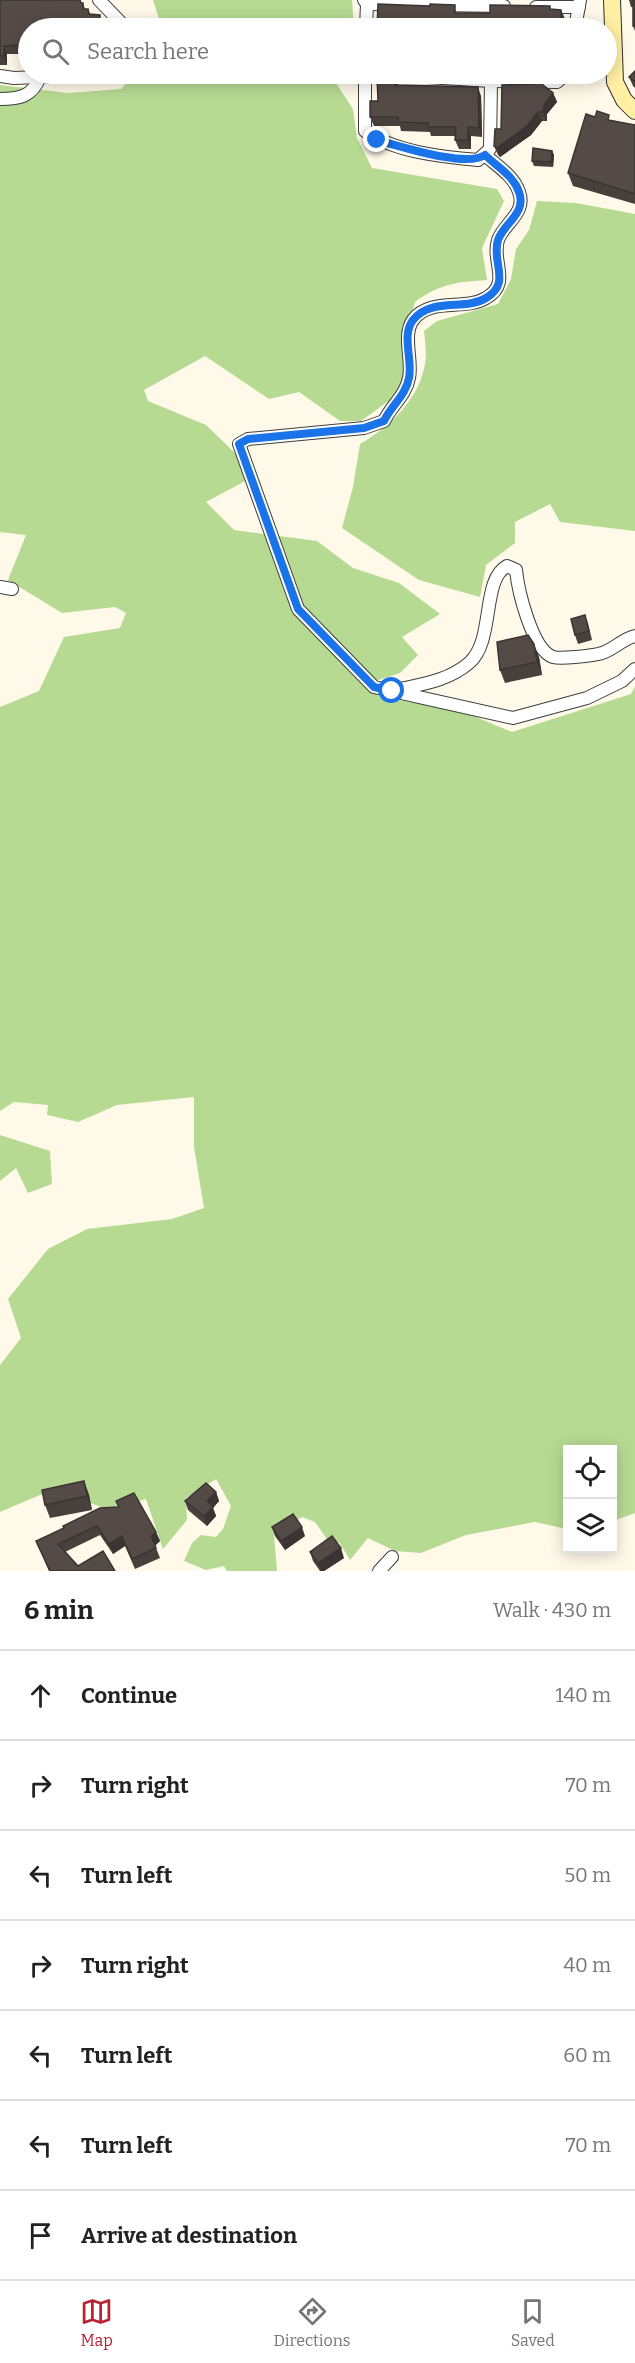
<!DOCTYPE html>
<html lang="en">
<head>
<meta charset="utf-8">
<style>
	:root { --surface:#fff; --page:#f2f2f2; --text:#222; --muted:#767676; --line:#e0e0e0; --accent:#bb2231 }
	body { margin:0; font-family:Bitter,serif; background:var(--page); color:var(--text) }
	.controls { position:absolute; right:18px; bottom:18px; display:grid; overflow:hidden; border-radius:0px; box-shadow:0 3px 15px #0003 }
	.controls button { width:54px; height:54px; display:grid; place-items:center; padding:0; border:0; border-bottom:2px solid var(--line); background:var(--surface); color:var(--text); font:30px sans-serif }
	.stop { position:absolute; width:18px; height:18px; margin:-14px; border:4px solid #1a73e8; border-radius:50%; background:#fff }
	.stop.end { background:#1a73e8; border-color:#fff; box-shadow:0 2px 6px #0008 }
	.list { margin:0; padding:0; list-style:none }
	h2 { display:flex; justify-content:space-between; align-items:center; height:78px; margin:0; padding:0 24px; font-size:26px }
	h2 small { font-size:20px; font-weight:400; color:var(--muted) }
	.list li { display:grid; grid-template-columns:39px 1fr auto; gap:18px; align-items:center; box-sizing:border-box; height:90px; padding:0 24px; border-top:2px solid var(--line) }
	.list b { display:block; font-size:22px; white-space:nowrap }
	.list em { font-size:20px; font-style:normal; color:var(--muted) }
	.icon { flex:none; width:33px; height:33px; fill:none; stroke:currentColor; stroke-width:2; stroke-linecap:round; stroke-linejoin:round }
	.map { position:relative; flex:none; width:635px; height:1571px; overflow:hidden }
	.search { position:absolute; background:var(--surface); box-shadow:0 3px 15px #0003; left:18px; right:18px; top:18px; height:66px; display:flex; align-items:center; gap:15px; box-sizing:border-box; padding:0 21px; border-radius:33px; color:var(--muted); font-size:22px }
	.sheet { height:708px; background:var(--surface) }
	nav { display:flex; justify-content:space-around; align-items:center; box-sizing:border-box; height:84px; border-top:2px solid var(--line); background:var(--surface); font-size:16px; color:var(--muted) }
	nav a { display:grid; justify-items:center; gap:3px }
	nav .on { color:var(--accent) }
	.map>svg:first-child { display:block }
	.forest { fill:#b6da92 }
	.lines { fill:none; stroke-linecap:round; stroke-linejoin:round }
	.street-casing { stroke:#3e3e3e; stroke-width:14 }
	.secondary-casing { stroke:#2d2d2d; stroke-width:18 }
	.street { stroke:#fff; stroke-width:12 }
	.secondary { stroke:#fff0a4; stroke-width:16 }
	.wall { fill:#48403d }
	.shaded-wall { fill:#3b3432 }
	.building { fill:#544b47; stroke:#3b3432; stroke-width:1.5 }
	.route { stroke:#1a73e8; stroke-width:8 }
</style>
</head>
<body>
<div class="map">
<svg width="635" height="1571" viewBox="0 0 635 1571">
	<rect width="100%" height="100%" fill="#fff9e9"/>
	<g class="forest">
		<path d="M153 0H352L354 28H162Z"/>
		<path d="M134 74H330L353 109 357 138 372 168 497 189 504 201 482 248 487 280C457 282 439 284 415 302L407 332V375L401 392 361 421H340L299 392 269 399 205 356 144 390 148 401 206 425 236 454 249 479 206 502 234 530 317 541 353 568 399 583 440 614 402 637 418 655 400 673 366 684 380 697 464 712 512 732 631 694 635 687V1513L613 1521 612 1450H568L567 1529 535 1522 466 1535 421 1553 395 1551 368 1538 350 1560 339 1542H329L315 1522 302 1517 274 1535 277 1571H227L224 1566 206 1570 184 1561 192 1543 201 1535 216 1537 223 1529 231 1506 216 1479 186 1498 187 1520 163 1549 146 1499 109 1510 54 1489 0 1512V1365L21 1338 8 1299 48 1249 87 1229 172 1219 204 1208 194 1147V1097L117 1105 78 1122 47 1115 48 1105 14 1102 0 1111V707L39 691 64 637 120 628 126 613 115 607 62 613 8 580 26 535 0 532V85L68 93 121 89Z"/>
		<path d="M537 201 576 203 635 214V531L560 522 550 504 515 522V543L486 565 480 597 419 580 342 528 353 487 360 444C390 427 419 399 425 364 427 354 425 342 424 331L437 321 498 304 511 279 516 249 529 230Z"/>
		<path d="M0 1135 50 1151 52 1184 28 1193 16 1168 0 1181Z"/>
	</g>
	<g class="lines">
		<g class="street-casing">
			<g id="street">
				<path d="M99 0 126 28"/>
				<path d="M364 0 367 4 366 28"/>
				<path d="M367 4 504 6"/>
				<path d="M536 7H579"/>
				<path d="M575 28 580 0"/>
				<path d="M365 74V131C395 152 442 157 478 160L490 149 491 81"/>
				<path d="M378 74 491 81 557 82 566 74"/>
				<path d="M0 76 14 78 115 74"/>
				<path d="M0 99C19 99 32 97 40 77"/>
				<path d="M485 155C497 166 514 176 519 192 527 213 504 223 498 240 491 262 512 283 486 298 465 311 430 297 413 320 402 335 413 361 409 378 406 395 391 406 384 421L364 428 248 439 239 444 298 609 374 687 513 718 587 698 622 681 635 669"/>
				<path d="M0 587 12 589"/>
				<path d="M396 690C422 684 448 681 469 663 495 641 481 580 507 566L516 570C518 590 532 650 553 657 561 659 589 656 598 654 612 652 621 639 635 636"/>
				<path d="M379 1571 392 1557"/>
			</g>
		</g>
		<g class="secondary-casing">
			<path id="secondary" d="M612 0 615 82 624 100 635 111"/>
		</g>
		<use href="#street" class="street"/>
		<use href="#secondary" class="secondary"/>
	</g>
	<g class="wall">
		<path d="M0 0 83 3 85 9H88L90 14 28 28V54H7V65H0Z"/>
		<path d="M629 0H635V31L633 26V7H631Z"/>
		<path d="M635 71V88L633 86 629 77Z"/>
		<path d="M395 75 398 85 481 96 482 137 471 136V149H459L455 140V136H431L430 132 401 131 400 126H374L370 117 378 101Z"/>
		<path d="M553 93 557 102 547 114V121H542L531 135 500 157 498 155 494 146 501 129Z"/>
		<path d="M611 120 635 125V204L573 186 568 173Z"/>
		<path d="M552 151 554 155 553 167 534 166 532 161Z"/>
		<path d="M585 615 592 640 578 644 575 635Z"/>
		<path d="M539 657 542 675 505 683 500 670Z"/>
		<path d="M84 1481 89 1495 92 1510 50 1518 45 1505Z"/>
		<path d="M216 1492 219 1501 213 1508 216 1516 207 1526 188 1510 185 1501Z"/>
		<path d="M116 1501 156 1532 160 1541 155 1545 160 1558 135 1569 125 1546 113 1554 100 1535 65 1552 78 1566 115 1571H49L36 1541 118 1507Z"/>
		<path d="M272 1527 305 1536 285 1550 275 1536Z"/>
		<path d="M310 1552 344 1558 324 1571H320L313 1561Z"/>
	</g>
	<g class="shaded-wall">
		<path d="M561 10 565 19 564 28H561Z"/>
		<path d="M4 46 7 54V65L4 56Z"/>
		<path d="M395 75 398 84 399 94 395 85Z"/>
		<path d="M478 87 481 96 482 137 479 128Z"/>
		<path d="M553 93 557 102 547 114V121L543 112 544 105Z"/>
		<path d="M538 112 542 121 531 135 500 157 497 148Z"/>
		<path d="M468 127 471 136V149L468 140Z"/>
		<path d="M552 151 554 155 553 167 551 162Z"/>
		<path d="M585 615 588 624 592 640 589 631Z"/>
		<path d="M534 644 539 657 542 675 537 662Z"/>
		<path d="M84 1481 89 1495 92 1510 87 1496Z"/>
		<path d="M216 1492 219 1501 213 1508 216 1516 207 1526 204 1516 207 1501Z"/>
		<path d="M302 1527 305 1536 285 1550 281 1541Z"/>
		<path d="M156 1532 160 1541 155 1546 151 1536Z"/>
		<path d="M122 1536 125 1546 113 1554 109 1544Z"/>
		<path d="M341 1548 344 1558 324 1571H321L318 1563Z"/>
	</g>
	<g class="building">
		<path d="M0 0H80L81 3H83V9H88L89 14 100 15V24H107V28H28V45L4 46V56H0Z"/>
		<rect x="633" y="0" width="2" height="26"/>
		<path d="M378 4 430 6V4L455 5V13H490V5L550 6V9L561 10V28H377Z"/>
		<path d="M635 71V82L629 77Z"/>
		<path d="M380 74 395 75V85L478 87 479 128 468 127V140H455L456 127H428V123L398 122V117H370V101H378L377 76H380Z"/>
		<path d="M538 81 553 93 544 105 543 112H538L527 126 497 148 494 146 495 129H501L502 85 534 84Z"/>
		<path d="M597 111 609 115 608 120 635 125V194L568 173 586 114 595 117Z"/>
		<path d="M533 148 552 151 551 162 532 161Z"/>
		<path d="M585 615 589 631 575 635 571 619Z"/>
		<path d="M528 635 534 644 537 662 500 670 497 642Z"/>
		<path d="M84 1481 87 1496 45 1505 42 1490Z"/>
		<path d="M206 1483 216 1492 207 1501 213 1507 204 1516 185 1501Z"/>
		<path d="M134 1493 156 1532 151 1536 156 1548 132 1559 122 1536 109 1544 97 1526 58 1544 78 1566 103 1551 115 1571H50L36 1541 64 1528 63 1526 100 1508 119 1507 116 1501Z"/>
		<path d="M293 1514 302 1527 281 1541 272 1527Z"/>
		<path d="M332 1536 341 1548 318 1563 310 1552Z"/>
	</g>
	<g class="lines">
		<path class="route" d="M377 140C400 146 466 168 485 155 496 166 514 176 519 192 527 213 504 223 498 240 491 262 512 283 486 298 465 311 431 297 413 320 401 335 413 361 409 378 406 395 391 406 384 421L364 428 248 439 239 444 298 609 374 687 392 691"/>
	</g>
</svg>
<div class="controls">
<button><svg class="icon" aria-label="locate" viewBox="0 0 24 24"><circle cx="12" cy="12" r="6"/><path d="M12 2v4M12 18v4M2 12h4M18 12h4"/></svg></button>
<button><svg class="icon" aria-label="layers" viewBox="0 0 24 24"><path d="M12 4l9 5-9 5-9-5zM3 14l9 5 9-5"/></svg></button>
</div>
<div class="stop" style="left:392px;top:691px"></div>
<div class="stop end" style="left:377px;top:140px"></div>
<div class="search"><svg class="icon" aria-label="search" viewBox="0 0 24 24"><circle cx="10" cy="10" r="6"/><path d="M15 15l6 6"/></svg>Search here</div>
</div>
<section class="sheet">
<h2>6 min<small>Walk · 430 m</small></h2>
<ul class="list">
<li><svg class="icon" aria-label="ahead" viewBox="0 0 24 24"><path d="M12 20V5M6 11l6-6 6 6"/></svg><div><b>Continue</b></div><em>140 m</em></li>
<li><svg class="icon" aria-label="right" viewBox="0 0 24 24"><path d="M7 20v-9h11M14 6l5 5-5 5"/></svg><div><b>Turn right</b></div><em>70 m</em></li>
<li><svg class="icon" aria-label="left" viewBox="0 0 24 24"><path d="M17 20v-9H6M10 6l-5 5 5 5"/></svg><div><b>Turn left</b></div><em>50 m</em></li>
<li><svg class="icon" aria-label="right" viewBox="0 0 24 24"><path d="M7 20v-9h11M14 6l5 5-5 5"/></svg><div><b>Turn right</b></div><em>40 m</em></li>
<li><svg class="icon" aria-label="left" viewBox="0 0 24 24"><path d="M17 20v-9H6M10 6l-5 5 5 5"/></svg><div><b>Turn left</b></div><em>60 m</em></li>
<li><svg class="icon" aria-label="left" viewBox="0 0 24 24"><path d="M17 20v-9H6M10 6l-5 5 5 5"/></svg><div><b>Turn left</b></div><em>70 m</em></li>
<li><svg class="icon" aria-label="arrive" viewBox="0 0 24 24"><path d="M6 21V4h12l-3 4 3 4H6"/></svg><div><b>Arrive at destination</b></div></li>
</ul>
</section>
<nav>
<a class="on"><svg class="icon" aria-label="map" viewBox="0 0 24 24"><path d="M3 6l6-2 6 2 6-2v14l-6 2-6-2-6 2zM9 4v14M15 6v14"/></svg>Map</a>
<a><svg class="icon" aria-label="directions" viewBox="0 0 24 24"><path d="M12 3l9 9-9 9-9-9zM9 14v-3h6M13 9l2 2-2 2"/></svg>Directions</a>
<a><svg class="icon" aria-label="saved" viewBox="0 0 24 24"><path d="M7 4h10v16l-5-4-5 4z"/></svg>Saved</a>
</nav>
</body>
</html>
